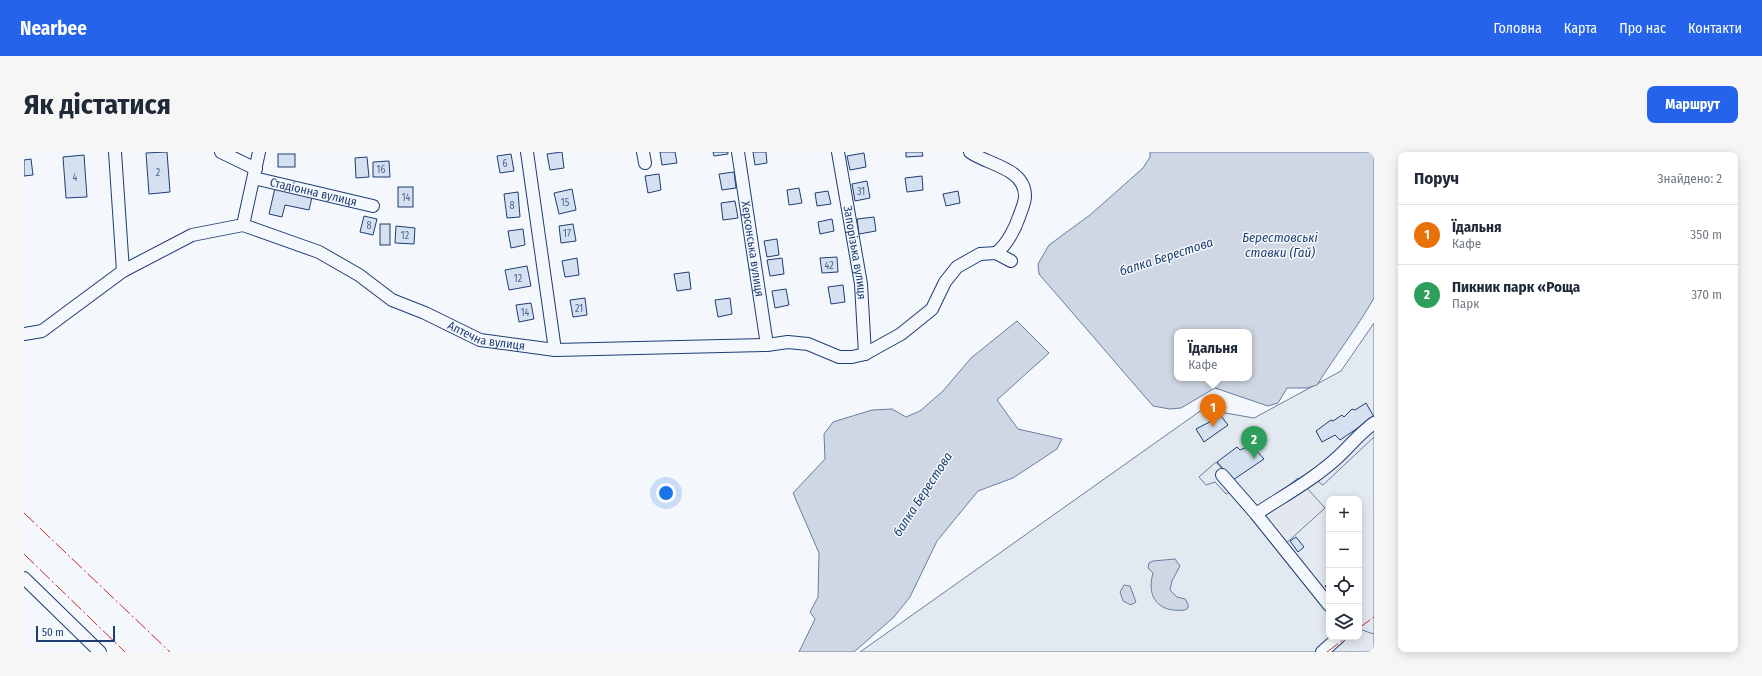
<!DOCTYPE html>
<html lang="uk">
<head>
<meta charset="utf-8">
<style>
	:root { --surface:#fff; --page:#f6f6f7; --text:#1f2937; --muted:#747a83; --line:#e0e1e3; --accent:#2563eb }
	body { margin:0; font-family:"Fira Sans Condensed",sans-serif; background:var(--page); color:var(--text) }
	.controls { position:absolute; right:12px; bottom:12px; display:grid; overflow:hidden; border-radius:8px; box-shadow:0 2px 10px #0003 }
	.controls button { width:36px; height:36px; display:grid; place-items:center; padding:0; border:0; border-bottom:1px solid var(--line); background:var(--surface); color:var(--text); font:20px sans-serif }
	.scale { position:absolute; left:12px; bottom:10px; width:79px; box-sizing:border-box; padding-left:4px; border:2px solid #1d3f73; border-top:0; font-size:11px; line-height:14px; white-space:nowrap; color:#1d3f73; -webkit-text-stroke:3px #f4f7fb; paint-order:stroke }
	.you { position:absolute; left:642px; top:341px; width:14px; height:14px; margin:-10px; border:3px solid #fff; border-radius:50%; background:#1a73e8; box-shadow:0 0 0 6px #1a73e833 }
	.badge { display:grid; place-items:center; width:26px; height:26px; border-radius:50%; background:var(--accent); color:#fff; font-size:13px; font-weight:700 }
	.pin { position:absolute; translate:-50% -33px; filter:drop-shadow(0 1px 2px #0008) }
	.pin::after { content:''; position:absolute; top:21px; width:14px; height:12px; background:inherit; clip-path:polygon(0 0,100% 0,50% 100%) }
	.popup { position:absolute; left:1150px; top:177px; width:78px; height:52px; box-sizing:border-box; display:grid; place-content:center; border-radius:8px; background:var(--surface); filter:drop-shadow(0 1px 3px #0005); font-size:13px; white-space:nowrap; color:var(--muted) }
	.popup b { font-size:15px; color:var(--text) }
	.popup::after { content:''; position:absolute; left:50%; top:100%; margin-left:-8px; border:8px solid transparent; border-top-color:var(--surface) }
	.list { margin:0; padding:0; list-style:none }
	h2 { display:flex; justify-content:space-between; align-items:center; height:52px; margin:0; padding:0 16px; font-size:17px }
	h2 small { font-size:13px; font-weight:400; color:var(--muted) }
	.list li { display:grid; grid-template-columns:26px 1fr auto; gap:12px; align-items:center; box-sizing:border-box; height:60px; padding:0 16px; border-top:1px solid var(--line) }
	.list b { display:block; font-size:15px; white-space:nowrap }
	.list p { margin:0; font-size:13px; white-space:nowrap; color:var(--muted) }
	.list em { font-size:13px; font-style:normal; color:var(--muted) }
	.icon { flex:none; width:22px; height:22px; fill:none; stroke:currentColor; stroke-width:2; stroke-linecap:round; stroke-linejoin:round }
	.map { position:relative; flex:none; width:1350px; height:500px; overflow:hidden; border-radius:8px }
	header { display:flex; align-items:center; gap:24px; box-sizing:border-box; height:56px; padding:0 20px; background:var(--accent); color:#fff }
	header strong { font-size:19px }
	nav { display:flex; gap:22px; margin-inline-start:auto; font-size:14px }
	.intro { display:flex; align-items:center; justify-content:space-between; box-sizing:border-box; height:96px; padding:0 24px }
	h1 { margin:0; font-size:28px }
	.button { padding:10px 18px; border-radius:8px; background:var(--accent); color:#fff; font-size:14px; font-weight:700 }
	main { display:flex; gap:24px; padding:0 24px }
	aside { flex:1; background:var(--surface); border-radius:8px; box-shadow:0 2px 10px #0003 }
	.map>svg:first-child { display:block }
	.green { fill:#e3e9f0; stroke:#687fa3; fill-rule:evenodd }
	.parking { fill:#e3e8f0; stroke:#687fa3 }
	.water { fill:#cfd7e4; stroke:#687fa3; fill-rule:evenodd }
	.building { fill:#d5e0f0; stroke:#1d3f73 }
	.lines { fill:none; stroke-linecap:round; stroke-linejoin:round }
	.minor-casing { stroke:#1d3f73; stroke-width:14 }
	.minor { stroke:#f4f7fb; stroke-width:12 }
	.power { stroke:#c62828; stroke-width:1; stroke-dasharray:14 3 2 3; stroke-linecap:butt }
	.labels { text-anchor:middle; stroke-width:3; stroke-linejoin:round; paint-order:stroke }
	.number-label { font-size:10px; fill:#4b6792 }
	.street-label { font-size:12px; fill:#1d3f73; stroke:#f4f7fb }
	.water-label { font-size:13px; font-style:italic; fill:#1d3f73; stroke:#f4f7fb }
</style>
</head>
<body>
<header>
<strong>Nearbee</strong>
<nav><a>Головна</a><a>Карта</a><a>Про нас</a><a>Контакти</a></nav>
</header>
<div class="intro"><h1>Як дістатися</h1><a class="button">Маршрут</a></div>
<main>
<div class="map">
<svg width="1350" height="500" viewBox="0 0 1350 500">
	<rect width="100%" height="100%" fill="#f4f7fb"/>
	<path class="green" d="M1350 171V500H836L1179 257 1230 266 1317 219ZM1305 347H1335V485H1305Z"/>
	<g class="parking">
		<path d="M1350 278V285L1299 333 1288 325Z"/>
		<path d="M1192 310 1215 336 1202 342 1191 330 1182 333 1175 325Z"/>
		<path d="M1274 326 1301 356 1258 395 1232 362Z"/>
		<path d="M1335 477 1350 482V500H1303L1323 485H1335Z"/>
	</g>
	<g class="water">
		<path d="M1126 0H1350V146C1333 176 1311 204 1293 233L1283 236H1263L1254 251 1244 254 1191 236 1157 256 1146 257 1129 254 1015 122 1014 112 1025 93 1066 63 1119 16 1126 5ZM1153 180H1225V226H1153Z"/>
		<path d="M993 169 1025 201 973 248 994 277 1038 287 1033 297 989 326 954 339 913 389 886 445 870 465 830 500H775L791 467 786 460 794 445 795 401 769 341 801 307 800 282 809 270 848 258 868 257 882 265 896 259 919 239 947 206Z"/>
		<path d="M1151 407 1156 414 1148 429 1146 438 1153 445 1161 447 1164 452V456L1161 458C1135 461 1122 446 1129 421L1124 416 1125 411 1129 409Z"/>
		<path d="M1100 433 1106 434 1112 450 1107 453 1099 449 1096 440Z"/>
	</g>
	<g class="building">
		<path d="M143 0 146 40 125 42 122 1Z"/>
		<path d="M538 0 540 16 526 18 523 2Z"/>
		<path d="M636 0H651L653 11 638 13Z"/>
		<path d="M689 0H704V2L690 4Z"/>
		<path d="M729 0H742L743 11 731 13Z"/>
		<path d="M882 0H898L899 4 882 5Z"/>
		<path d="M840 1 842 15 826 18 823 4Z"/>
		<rect x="254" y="2" width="17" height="13"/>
		<path d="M487 2 490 19 476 21 473 4Z"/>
		<path d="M60 3 63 45 42 46 39 5Z"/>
		<path d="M343 5 345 25 332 26 331 6Z"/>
		<path d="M7 7 9 23 0 24V8Z"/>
		<path d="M365 9 366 25H349V10Z"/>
		<path d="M710 20 712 36 698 38 695 22Z"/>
		<path d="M635 22 637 38 624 41 621 24Z"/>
		<path d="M898 24 899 38 883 40 881 26Z"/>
		<path d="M843 29 846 46 831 49 828 32Z"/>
		<rect x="374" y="35" width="15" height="20"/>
		<path d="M251 36 288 45 285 58 261 53 258 65 245 62Z"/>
		<path d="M775 36 778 51 765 53 763 38Z"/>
		<path d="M548 37 552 58 535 62 530 41Z"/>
		<path d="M804 39 807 52 793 54 791 41Z"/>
		<path d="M934 39 936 51 922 54 919 42Z"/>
		<path d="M494 40 496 65 483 66 480 42Z"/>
		<path d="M711 49 714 66 699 68 697 51Z"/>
		<path d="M340 64 353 67 349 83 336 80Z"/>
		<path d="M850 65 852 79 835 82 833 67Z"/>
		<path d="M808 67 810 79 796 82 794 70Z"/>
		<rect x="356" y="72" width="10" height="21"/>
		<path d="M549 72 552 89 537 91 535 74Z"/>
		<path d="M372 74 391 76 390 92 371 91Z"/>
		<path d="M499 77 501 93 487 96 484 79Z"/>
		<path d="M753 87 755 103 743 105 740 89Z"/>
		<path d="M813 105 814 120 798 121 796 106Z"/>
		<path d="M553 106 555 123 541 125 538 109Z"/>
		<path d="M758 106 760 122 746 124 743 108Z"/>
		<path d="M503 114 507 134 485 138 481 118Z"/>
		<path d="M665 120 667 137 653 139 650 122Z"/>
		<path d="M819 133 821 150 807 152 804 135Z"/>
		<path d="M762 137 765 153 751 156 748 139Z"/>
		<path d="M561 146 563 163 549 165 546 148Z"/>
		<path d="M706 146 708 162 694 165 691 148Z"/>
		<path d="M507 151 510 167 495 170 492 153Z"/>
		<path d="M1342 251 1350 265 1316 288 1311 283 1298 290 1292 279 1307 268 1309 269 1318 263 1320 265 1328 257 1331 258Z"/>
		<path d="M1197 264 1204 273 1180 290 1172 277Z"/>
		<path d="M1225 294 1228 299 1231 297 1240 307 1209 328 1193 310 1213 295 1216 298Z"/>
		<path d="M1272 385 1280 395 1274 400 1266 389Z"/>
		<path d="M1305 430V439L1301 434Z"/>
	</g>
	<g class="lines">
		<g class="minor-casing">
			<g id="minor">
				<path d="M91 0 99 119"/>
				<path d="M197 0 232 17"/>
				<path d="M619 0 621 11"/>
				<path id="s1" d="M714 0 743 193"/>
				<path id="s2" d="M814 0 837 132 841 202"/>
				<path d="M946 0C964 13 1001 16 1001 44 1001 51 997 59 995 65 991 77 982 94 972 101"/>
				<path id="s3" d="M230 26 349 54"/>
				<path id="s4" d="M219 73 295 100 335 123 368 148 401 161 456 188 531 198 503 0"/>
				<path d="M0 182 18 179 99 119 168 83 219 73 235 0"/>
				<path d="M531 198 743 193 764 190 784 192 815 205H828L841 202 877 182 908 157 921 130 933 115 956 102 972 101 987 109"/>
				<path d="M1198 323 1232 362 1305 453"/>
				<path d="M1232 362C1259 344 1289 328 1314 305 1327 293 1335 282 1350 271"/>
				<path d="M0 426 76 500"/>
				<path d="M1298 500 1315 485"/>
			</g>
		</g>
		<use href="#minor" class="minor"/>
		<g class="power">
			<path d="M0 361 146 500"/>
			<path d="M0 402 101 500"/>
			<path d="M1335 476 1350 465"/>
			<path d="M1303 500 1323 485"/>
		</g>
	</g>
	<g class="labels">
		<g class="number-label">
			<text x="481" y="15">6</text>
			<text x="357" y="21">16</text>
			<text x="134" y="24">2</text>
			<text x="51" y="29">4</text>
			<text x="837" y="43">31</text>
			<text x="382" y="49">14</text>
			<text x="541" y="54">15</text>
			<text x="488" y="57">8</text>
			<text x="345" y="77">8</text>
			<text x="543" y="85">17</text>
			<text x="381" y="87">12</text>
			<text x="805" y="117">42</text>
			<text x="494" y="130">12</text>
			<text x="555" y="160">21</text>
			<text x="501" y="164">14</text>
		</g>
		<g class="street-label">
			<text dy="4" stroke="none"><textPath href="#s3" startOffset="61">Стадіонна вулиця</textPath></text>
			<text dy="4" stroke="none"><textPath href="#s1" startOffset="98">Херсонська вулиця</textPath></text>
			<text dy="4" stroke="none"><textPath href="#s2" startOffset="102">Запорізька вулиця</textPath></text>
			<text dy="4" stroke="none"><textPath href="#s4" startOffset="270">Аптечна вулиця</textPath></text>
		</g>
		<g class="water-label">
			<text x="1256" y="90">Берестовські<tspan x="1256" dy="15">ставки (Гай)</tspan></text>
			<text transform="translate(1142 104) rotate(-18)" y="5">балка Берестова</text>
			<text transform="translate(898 342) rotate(-57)" y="5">балка Берестова</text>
		</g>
	</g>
</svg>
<div class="controls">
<button>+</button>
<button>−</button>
<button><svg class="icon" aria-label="locate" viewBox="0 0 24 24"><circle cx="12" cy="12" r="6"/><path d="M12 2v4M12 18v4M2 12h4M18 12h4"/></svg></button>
<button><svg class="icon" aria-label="layers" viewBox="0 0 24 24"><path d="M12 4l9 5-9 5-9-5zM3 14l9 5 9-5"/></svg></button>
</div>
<div class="scale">50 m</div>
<div class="you"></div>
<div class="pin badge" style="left:1189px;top:275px;background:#e8710a">1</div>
<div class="popup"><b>Їдальня</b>Кафе</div>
<div class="pin badge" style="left:1230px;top:307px;background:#2e9e5b">2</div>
</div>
<aside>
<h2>Поруч<small>Знайдено: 2</small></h2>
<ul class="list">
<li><span class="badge" style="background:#e8710a">1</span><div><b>Їдальня</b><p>Кафе</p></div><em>350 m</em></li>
<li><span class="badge" style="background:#2e9e5b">2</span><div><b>Пикник парк «Роща</b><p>Парк</p></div><em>370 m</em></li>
</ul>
</aside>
</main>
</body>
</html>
